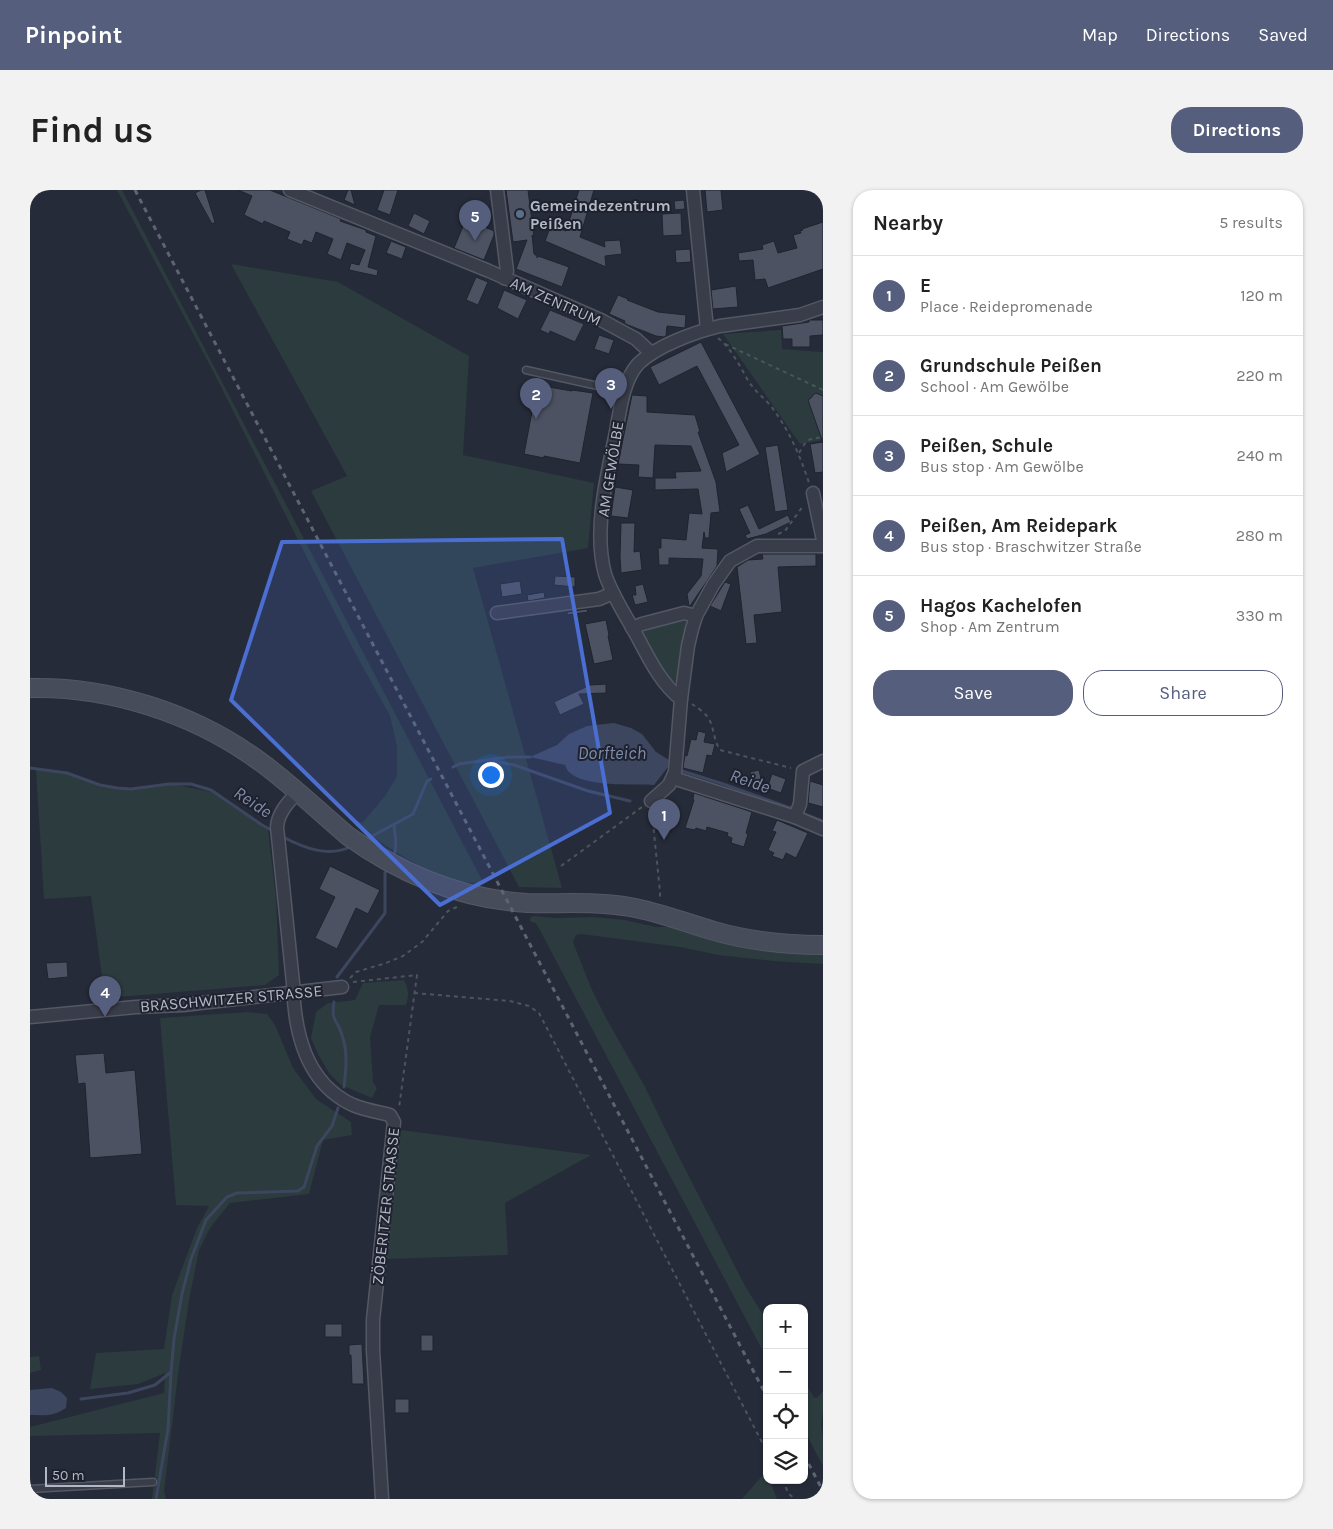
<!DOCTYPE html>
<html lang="en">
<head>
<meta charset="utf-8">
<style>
	:root { --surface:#fff; --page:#f2f2f2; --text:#222; --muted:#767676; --line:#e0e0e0; --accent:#555e7c }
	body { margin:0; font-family:Karla,sans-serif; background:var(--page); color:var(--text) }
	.controls { position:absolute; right:15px; bottom:15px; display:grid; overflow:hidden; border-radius:10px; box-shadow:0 1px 4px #0004 }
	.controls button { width:45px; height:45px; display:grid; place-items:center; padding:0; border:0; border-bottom:1px solid var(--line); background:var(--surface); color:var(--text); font:25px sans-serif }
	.scale { position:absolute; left:15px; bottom:12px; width:80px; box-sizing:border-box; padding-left:5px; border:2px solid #b4b8c5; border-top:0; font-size:14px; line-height:18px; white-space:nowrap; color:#b4b8c5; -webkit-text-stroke:4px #1e222e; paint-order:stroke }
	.you { position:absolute; left:460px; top:584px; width:18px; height:18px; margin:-12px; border:4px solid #fff; border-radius:50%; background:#1a73e8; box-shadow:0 0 0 8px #1a73e833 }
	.badge { display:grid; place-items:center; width:32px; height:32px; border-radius:50%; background:var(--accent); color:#fff; font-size:16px; font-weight:700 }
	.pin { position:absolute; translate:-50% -41px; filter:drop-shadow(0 1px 2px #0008) }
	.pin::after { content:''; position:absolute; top:26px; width:18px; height:15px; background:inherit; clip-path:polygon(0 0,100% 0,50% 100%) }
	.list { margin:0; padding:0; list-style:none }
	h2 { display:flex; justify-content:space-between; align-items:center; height:65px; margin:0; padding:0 20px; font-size:21px }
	h2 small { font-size:16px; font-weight:400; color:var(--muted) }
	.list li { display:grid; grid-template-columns:32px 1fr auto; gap:15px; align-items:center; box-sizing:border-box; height:80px; padding:0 20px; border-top:1px solid var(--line) }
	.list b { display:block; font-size:19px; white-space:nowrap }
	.list p { margin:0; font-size:16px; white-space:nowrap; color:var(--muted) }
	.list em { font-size:16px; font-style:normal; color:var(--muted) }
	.actions { display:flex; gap:10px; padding:15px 20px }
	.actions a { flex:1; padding:11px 0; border:1px solid var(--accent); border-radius:20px; text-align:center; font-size:18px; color:var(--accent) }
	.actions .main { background:var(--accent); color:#fff }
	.icon { flex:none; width:28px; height:28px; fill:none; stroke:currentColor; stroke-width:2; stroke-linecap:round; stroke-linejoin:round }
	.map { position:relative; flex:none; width:793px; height:1309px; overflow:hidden; border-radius:20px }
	header { display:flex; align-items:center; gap:30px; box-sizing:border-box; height:70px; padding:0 25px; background:var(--accent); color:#fff }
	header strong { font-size:24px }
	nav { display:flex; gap:28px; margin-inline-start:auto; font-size:18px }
	.intro { display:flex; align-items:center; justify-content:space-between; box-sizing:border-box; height:120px; padding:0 30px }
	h1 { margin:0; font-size:35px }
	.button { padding:12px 22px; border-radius:20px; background:var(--accent); color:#fff; font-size:18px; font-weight:700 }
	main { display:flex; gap:30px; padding:0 30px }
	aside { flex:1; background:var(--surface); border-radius:20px; box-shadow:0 1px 4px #0004 }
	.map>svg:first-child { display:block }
	.green { fill:#2b3b3e }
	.water { fill:#3d465f }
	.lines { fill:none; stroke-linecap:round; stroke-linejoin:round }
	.stream { stroke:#3d465f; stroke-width:3 }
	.building { fill:#4c5262; stroke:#202430 }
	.service-casing { stroke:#545864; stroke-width:9 }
	.minor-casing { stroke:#545864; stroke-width:15 }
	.secondary-casing { stroke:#545864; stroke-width:20 }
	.path { stroke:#49565b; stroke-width:2; stroke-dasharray:4 4; stroke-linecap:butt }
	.service { stroke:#393d49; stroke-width:6 }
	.minor { stroke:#393d49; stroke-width:12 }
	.secondary { stroke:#474c5b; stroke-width:18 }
	.rail { stroke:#5f6472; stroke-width:3; stroke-dasharray:5 5; stroke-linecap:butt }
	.marked { fill:#4a6ed2; fill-opacity:0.2; stroke:#4a6ed2; stroke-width:4; stroke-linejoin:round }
	.service-dot { fill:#5c6f8a; stroke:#1e222e; stroke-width:2 }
	.labels { text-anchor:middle; stroke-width:4; stroke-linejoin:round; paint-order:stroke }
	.poi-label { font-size:16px; font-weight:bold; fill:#b4b8c5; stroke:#1e222e; text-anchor:start }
	.street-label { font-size:16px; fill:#b4b8c5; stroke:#1e222e }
	.water-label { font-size:18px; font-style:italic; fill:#7f8ba9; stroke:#1e222e }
</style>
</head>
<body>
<header>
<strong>Pinpoint</strong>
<nav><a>Map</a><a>Directions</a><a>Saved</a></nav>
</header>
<div class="intro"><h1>Find us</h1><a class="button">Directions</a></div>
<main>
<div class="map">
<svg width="793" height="1309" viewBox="0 0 793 1309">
	<rect width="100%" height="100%" fill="#252b38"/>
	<g class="green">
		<path d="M87 0H92L454 694C444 693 433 692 424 690 388 679 357 656 326 636L322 628 332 633 355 606 367 586V557L360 526 323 459 184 183Z"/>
		<path d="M201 74 308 92 439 166 433 265 564 293 558 358 443 378 532 698 489 697 281 301 317 286Z"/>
		<path d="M751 140 752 159 793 162V250L770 254 693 144Z"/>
		<path d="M646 429 656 431 658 437 653 450 648 492H643L628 474 609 440Z"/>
		<path d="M6 580 40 584 73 597 95 600 142 594 182 602 238 640 246 708 249 785 235 795 75 808 61 706 14 709Z"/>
		<path d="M503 726 526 728 564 727 595 730 626 737H650L793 762V774L743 771 688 765 650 757 551 744 546 745 543 752 561 798 576 828 614 895 649 967 715 1096 737 1131V1169L506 733 501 732 500 728Z"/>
		<path d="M374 790C379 799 379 806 376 815H349L340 847 343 892 347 898 342 908 311 895 299 883 288 864 281 848 286 822 298 813 325 810 333 793Z"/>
		<path d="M218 822 237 824 245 835 263 878 286 909 321 932 322 945 293 950 279 1004 200 1013 180 1038 169 1060 159 1110 149 1177 134 1301 136 1309H122L130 1243 0 1246V1237L134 1203 135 1183 108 1194 60 1199 66 1163 134 1159 142 1105 167 1038 179 1016 146 1015 130 828Z"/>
		<path d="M371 940 561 965 475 1013 478 1065 357 1069Z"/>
		<path d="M9 1166 11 1180 0 1183V1167Z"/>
		<path d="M774 1189 784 1208 788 1207 793 1201V1221L791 1235 793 1249V1276L774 1240Z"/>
		<path d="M732 1286 742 1296 747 1309H712Z"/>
	</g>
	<g class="water">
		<path d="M584 533 601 538 612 544 626 562 639 570 638 577 624 595C604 594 553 597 539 582 537 580 536 578 535 575L500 567 527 555 539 544 557 536Z"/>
		<path d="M22 1198 31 1202 37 1208 36 1218C22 1227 16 1225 0 1225V1200Z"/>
	</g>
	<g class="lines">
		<g class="stream">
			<path d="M459 570 484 575 558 601 600 611"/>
			<path d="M423 577 429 574 478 567H500"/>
			<path d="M0 578 37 583 70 595 87 598 101 599 139 594H161L181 600 232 635 243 641"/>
			<path d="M649 580 693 594 763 619"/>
			<path d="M769 622 793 631"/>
			<path d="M253 647C274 658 299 668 322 656"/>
			<path d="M335 650 383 624 397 591 401 589"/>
			<path d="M363 667C368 657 365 646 364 635"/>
			<path d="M307 787 355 723V683L358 677"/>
			<path d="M304 812C301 833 307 828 312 845 318 862 316 880 314 897"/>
			<path d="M51 1209 98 1203 125 1195 141 1182 144 1149 152 1104 161 1069 176 1030 197 1007 207 1003 268 1001 274 997 287 956 302 936 308 918"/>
			<path d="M126 1309 138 1239 141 1183"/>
		</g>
	</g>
	<g class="building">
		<path d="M171 0H175L185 32 182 34 165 3Z"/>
		<path d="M208 0H240L311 29 310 31 336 40V42L346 46 338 77 348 80 347 86 319 80 321 73 329 75 335 60 317 53 311 70 297 64 303 49 286 42 282 53 274 50 272 55 257 49 260 42 234 31 233 34 214 25 222 6Z"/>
		<path d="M318 0H321L325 15 314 10Z"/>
		<path d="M354 0H368L360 25 347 20Z"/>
		<path d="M476 0H498L504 47 502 45 504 64 507 66V68L508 66 539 77 532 97 486 79 497 50 483 52Z"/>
		<path d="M549 0H564L550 47 575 57 574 51 590 50 592 64 575 66 576 77 515 51 521 35 536 41Z"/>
		<path d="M675 0H691L693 20 677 22Z"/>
		<path d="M654 10 655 19 645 20 644 11Z"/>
		<path d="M384 23 400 31 394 44 378 36Z"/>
		<path d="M651 23 652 45 633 46 632 24Z"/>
		<path d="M436 29 464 41V45L454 70 424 58Z"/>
		<path d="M793 32V79L738 98 735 89 725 90 723 70 709 71 708 63 733 59 732 55 744 51 748 63 767 58 763 45 771 43 770 41 773 40 772 39Z"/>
		<path d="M361 51 376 57 372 69 356 63Z"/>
		<path d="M660 59 661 72 646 73 645 60Z"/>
		<path d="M446 87 458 92 448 115 436 110Z"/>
		<path d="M706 96 708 117 683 119 681 100Z"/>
		<path d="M474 100 497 110 488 129 467 118Z"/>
		<path d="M588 105 598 109 597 110 628 122 656 125 655 138 637 136 636 146 634 147 626 146 598 135 594 133 595 131 579 124Z"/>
		<path d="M520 120 554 134 545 152 520 141 519 144 510 140Z"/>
		<path d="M779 130H793V145L780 146V157H762V149H753L752 136 779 132Z"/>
		<path d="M569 145 584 150 579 164 564 159Z"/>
		<path d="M671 152 730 264 696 282 692 263 709 255 667 176 629 195 620 177Z"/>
		<path d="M507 195 542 201V200L563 203 550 273 514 266V268L494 264Z"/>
		<path d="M786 203 793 206V250H792L778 210 781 208 783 205Z"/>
		<path d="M602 205 617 206V222L665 225 670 242H668L686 292 690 322 681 323 679 348H675L674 342 672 358 688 359 687 376 660 416H659L657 404 671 386 673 369 639 368V375H629L628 358H631V348L656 350 659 323 672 324 668 299 625 300V288H646L645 282 671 281 661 256 625 255 623 288 608 287 609 275 588 274Z"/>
		<path d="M793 252V282L785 283 780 254Z"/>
		<path d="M748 255 758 320 745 322 735 257Z"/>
		<path d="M585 297 603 300 598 328 581 326Z"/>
		<path d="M718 315 729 339 758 325 761 332 736 344 717 349 715 345 720 343 709 319Z"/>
		<path d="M591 333H605L604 362 610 361 612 380 591 383 590 366Z"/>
		<path d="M732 364H786V376L748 377 752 422 724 425 727 453 716 454 707 377 718 370 733 369Z"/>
		<path d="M525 386 545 387V397L524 395Z"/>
		<path d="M490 391 492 404 472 407 470 394Z"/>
		<path d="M695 392 701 394 691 421 680 416Z"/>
		<path d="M613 394 618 412 605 415 602 405H606L605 396Z"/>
		<path d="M514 402 515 408 498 411 497 405Z"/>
		<path d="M557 419 558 422 537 425V422Z"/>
		<path d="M576 430 579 445 578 446 583 470 564 474 555 434Z"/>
		<path d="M576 494V503L549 504 554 514 530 525 524 512 560 495Z"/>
		<path d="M668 541 676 543 674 552 685 554 682 566 677 565 673 583 653 578 655 565 657 566 661 549 666 550Z"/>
		<path d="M729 580 733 597 724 599 720 582Z"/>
		<path d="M742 584 756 589 751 603 737 598Z"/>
		<path d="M780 591 793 595V617L778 613Z"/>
		<path d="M664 603 722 622 716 643 718 644 714 657 701 653 702 648 697 646 698 643 677 637 676 641 666 638 665 640 655 638 664 610 663 609Z"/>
		<path d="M747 630 778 643 766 668 756 663 753 670 742 666 744 663 738 660 746 642 742 641Z"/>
		<path d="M300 676 350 700 338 724 326 718 307 759 285 748 305 707 289 699Z"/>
		<path d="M37 772 38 787 18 789 16 773Z"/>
		<path d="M74 863 76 883 105 880 112 964 60 968 55 893 48 894 45 865Z"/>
		<rect x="295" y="1134" width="17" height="13"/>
		<rect x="391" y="1145" width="12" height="16"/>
		<path d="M332 1154 334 1194H322L321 1165H319V1155Z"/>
		<rect x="365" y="1209" width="14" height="14"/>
	</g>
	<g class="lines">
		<g class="service-casing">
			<g id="service">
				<path d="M496 180 595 202"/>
				<path d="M0 1299 123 1292"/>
			</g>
		</g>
		<g class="minor-casing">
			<g id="minor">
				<path d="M260 0 459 81 571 130 606 149 621 163"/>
				<path d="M467 0 477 81 474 88"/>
				<path d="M663 0 677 139"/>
				<path d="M783 303 793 350"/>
				<path d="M467 423 569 409 583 403"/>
				<path d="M602 438 612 434 654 423 666 426"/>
				<path d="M651 509C632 495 619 469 608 448 597 427 582 406 575 384 563 341 577 285 586 242 590 220 593 191 608 174 626 156 665 142 690 136L770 125 793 117"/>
				<path d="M643 588 765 627 793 639"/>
				<path d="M268 602C258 612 248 623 247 637L263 793C264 841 275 893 323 915 335 920 348 922 360 925L364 932 343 1130V1160L352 1309"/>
				<path d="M621 611 639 595 645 582 651 509 658 456 662 439 666 426 683 395 700 371 727 356H793"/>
				<path d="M765 627 770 614 773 581 793 571"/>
				<path d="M0 827 106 817 153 815 312 797"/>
			</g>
		</g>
		<g class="secondary-casing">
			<path id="secondary" d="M0 498C78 496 162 523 225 568 258 591 287 620 318 646 371 684 432 709 497 713 532 714 566 711 600 717 629 722 656 733 684 741 719 751 756 755 793 755"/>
		</g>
		<g class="path">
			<path d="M688 148C702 159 710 177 719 192 725 201 733 207 740 215 758 238 770 265 779 293"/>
			<path d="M695 154 793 200"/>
			<path d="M769 263C777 249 777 249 793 247"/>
			<path d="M748 344 755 341 773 316"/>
			<path d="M662 514C668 518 677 524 680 531 684 540 684 551 690 560L761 578"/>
			<path d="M622 623 630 702V710"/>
			<path d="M531 676 612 617"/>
			<path d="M320 788 326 782 356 773 373 766 392 752 418 721 429 716"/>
			<path d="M323 792 387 785 369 918"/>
			<path d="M384 803 480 811 499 816 509 823 737 1262"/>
			<path d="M752 1290 759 1304 765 1309"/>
		</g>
		<use href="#service" class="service"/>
		<use href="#minor" class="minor"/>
		<use href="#secondary" class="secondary"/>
		<g class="rail">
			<path d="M105 0 737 1207"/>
			<path d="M774 1265 793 1301"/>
		</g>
	</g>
	<path class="marked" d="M532 349 580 623 410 715 201 510 252 352Z"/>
	<circle class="service-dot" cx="490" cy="24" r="5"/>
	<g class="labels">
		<g class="poi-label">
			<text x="500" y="21">Gemeindezentrum<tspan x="500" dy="18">Peißen</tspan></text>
		</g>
		<g class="street-label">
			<text transform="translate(526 111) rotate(24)" y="6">AM ZENTRUM</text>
			<text transform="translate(580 279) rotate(-81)" y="6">AM GEWÖLBE</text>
			<text transform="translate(201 808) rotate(-5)" y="6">BRASCHWITZER STRASSE</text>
			<text transform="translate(355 1016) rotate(-84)" y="6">ZÖBERITZER STRASSE</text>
		</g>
		<g class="water-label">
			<text x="582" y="569">Dorfteich</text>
			<text transform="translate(720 591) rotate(19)" y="6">Reide</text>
			<text transform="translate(223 612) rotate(34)" y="6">Reide</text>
		</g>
	</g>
</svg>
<div class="controls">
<button>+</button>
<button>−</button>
<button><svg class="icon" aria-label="locate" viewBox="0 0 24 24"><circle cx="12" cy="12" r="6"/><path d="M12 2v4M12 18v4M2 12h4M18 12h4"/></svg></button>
<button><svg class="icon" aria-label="layers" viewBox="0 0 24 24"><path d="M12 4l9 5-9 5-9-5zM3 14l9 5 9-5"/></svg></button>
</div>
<div class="scale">50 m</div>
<div class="you"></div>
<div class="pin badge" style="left:634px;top:650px">1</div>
<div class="pin badge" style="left:506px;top:229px">2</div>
<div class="pin badge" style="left:581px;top:219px">3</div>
<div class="pin badge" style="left:75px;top:827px">4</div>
<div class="pin badge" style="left:445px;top:51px">5</div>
</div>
<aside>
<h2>Nearby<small>5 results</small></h2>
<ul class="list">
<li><span class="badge">1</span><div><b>E</b><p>Place · Reidepromenade</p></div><em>120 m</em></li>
<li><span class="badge">2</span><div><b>Grundschule Peißen</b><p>School · Am Gewölbe</p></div><em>220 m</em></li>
<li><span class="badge">3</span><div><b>Peißen, Schule</b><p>Bus stop · Am Gewölbe</p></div><em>240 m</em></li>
<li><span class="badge">4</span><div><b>Peißen, Am Reidepark</b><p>Bus stop · Braschwitzer Straße</p></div><em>280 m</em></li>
<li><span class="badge">5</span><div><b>Hagos Kachelofen</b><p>Shop · Am Zentrum</p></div><em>330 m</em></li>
</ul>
<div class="actions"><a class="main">Save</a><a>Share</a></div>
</aside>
</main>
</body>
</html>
